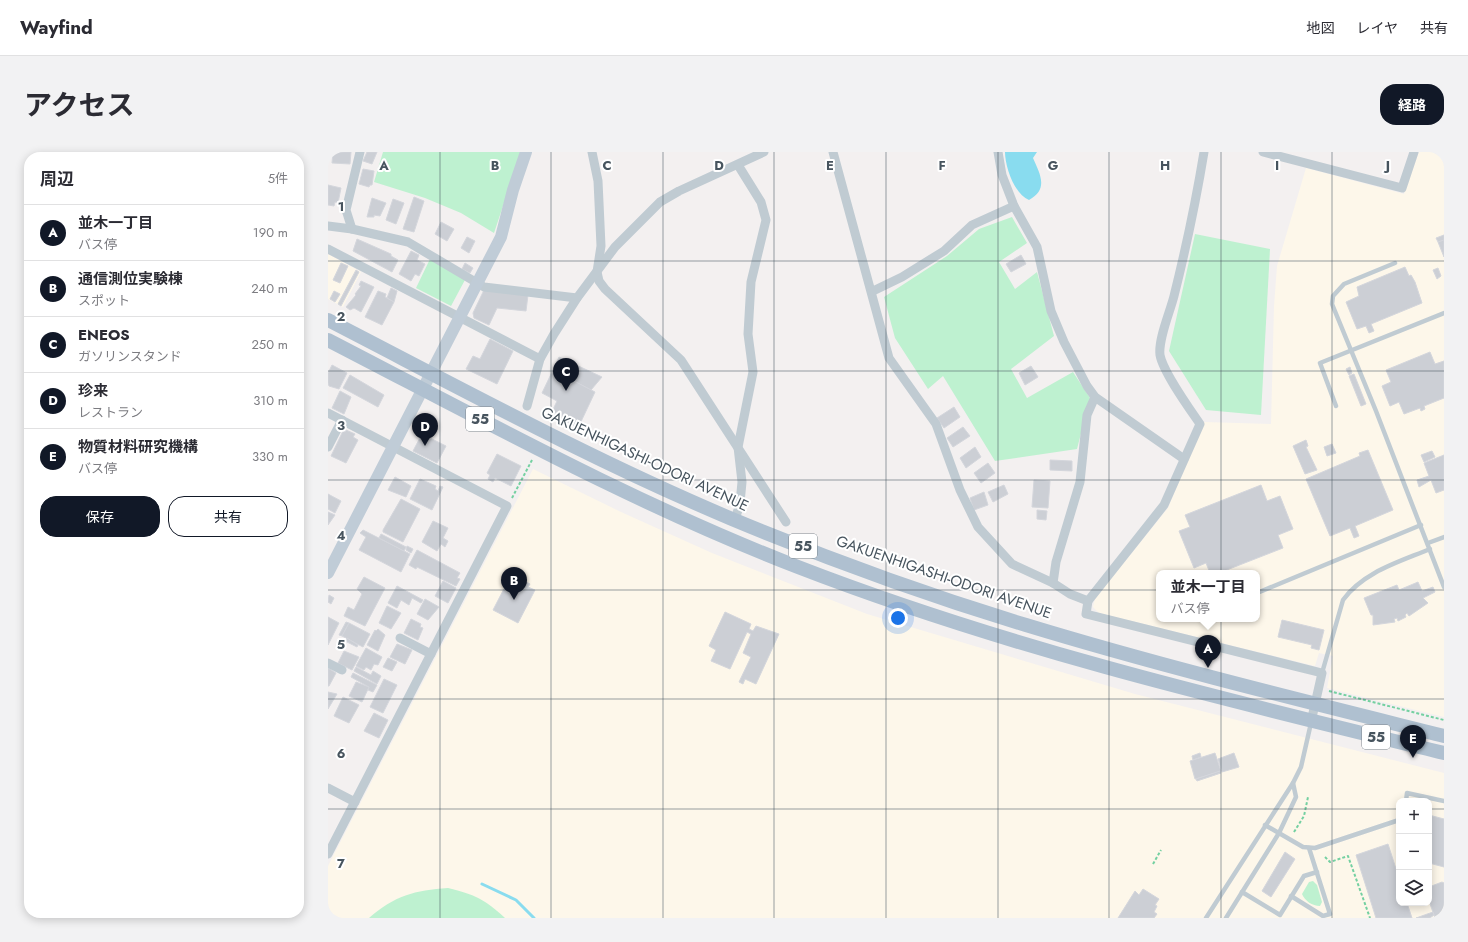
<!DOCTYPE html>
<html lang="ja">
<head>
<meta charset="utf-8">
<style>
	:root { --surface:#fff; --page:#f2f2f3; --text:#2b2b33; --muted:#7c7c81; --line:#e1e1e2; --accent:#111827 }
	body { margin:0; font-family:Jost,"Noto Sans JP",sans-serif; background:var(--page); color:var(--text) }
	.controls { position:absolute; right:12px; bottom:12px; display:grid; overflow:hidden; border-radius:8px; box-shadow:0 2px 10px #0003 }
	.controls button { width:36px; height:36px; display:grid; place-items:center; padding:0; border:0; border-bottom:1px solid var(--line); background:var(--surface); color:var(--text); font:20px sans-serif }
	.you { position:absolute; left:570px; top:466px; width:14px; height:14px; margin:-10px; border:3px solid #fff; border-radius:50%; background:#1a73e8; box-shadow:0 0 0 6px #1a73e833 }
	.badge { display:grid; place-items:center; width:26px; height:26px; border-radius:50%; background:var(--accent); color:#fff; font-size:13px; font-weight:700 }
	.pin { position:absolute; translate:-50% -33px; filter:drop-shadow(0 1px 2px #0008) }
	.pin::after { content:''; position:absolute; top:21px; width:14px; height:12px; background:inherit; clip-path:polygon(0 0,100% 0,50% 100%) }
	.popup { position:absolute; left:828px; top:418px; width:104px; height:52px; box-sizing:border-box; display:grid; place-content:center; border-radius:8px; background:var(--surface); filter:drop-shadow(0 1px 3px #0005); font-size:13px; white-space:nowrap; color:var(--muted) }
	.popup b { font-size:15px; color:var(--text) }
	.popup::after { content:''; position:absolute; left:50%; top:100%; margin-left:-8px; border:8px solid transparent; border-top-color:var(--surface) }
	.list { margin:0; padding:0; list-style:none }
	h2 { display:flex; justify-content:space-between; align-items:center; height:52px; margin:0; padding:0 16px; font-size:17px }
	h2 small { font-size:13px; font-weight:400; color:var(--muted) }
	.list li { display:grid; grid-template-columns:26px 1fr auto; gap:12px; align-items:center; box-sizing:border-box; height:56px; padding:0 16px; border-top:1px solid var(--line) }
	.list b { display:block; font-size:15px; white-space:nowrap }
	.list p { margin:0; font-size:13px; white-space:nowrap; color:var(--muted) }
	.list em { font-size:13px; font-style:normal; color:var(--muted) }
	.actions { display:flex; gap:8px; padding:12px 16px }
	.actions a { flex:1; padding:9px 0; border:1px solid var(--accent); border-radius:16px; text-align:center; font-size:14px; color:var(--accent) }
	.actions .main { background:var(--accent); color:#fff }
	.icon { flex:none; width:22px; height:22px; fill:none; stroke:currentColor; stroke-width:2; stroke-linecap:round; stroke-linejoin:round }
	.map { position:relative; flex:none; width:1116px; height:766px; overflow:hidden; border-radius:16px }
	header { display:flex; align-items:center; gap:24px; box-sizing:border-box; height:56px; padding:0 20px; background:var(--surface); border-bottom:1px solid var(--line) }
	header strong { font-size:19px }
	nav { display:flex; gap:22px; margin-inline-start:auto; font-size:14px }
	.intro { display:flex; align-items:center; justify-content:space-between; box-sizing:border-box; height:96px; padding:0 24px }
	h1 { margin:0; font-size:28px }
	.button { padding:10px 18px; border-radius:16px; background:var(--accent); color:#fff; font-size:14px; font-weight:700 }
	main { display:flex; gap:24px; padding:0 24px }
	aside { flex:1; background:var(--surface); border-radius:16px; box-shadow:0 2px 10px #0003 }
	.map>svg:first-child { display:block }
	.commercial { fill:#fdf7ea; fill-rule:evenodd }
	.green { fill:#bef1d0 }
	.water { fill:#89dcef }
	.lines { fill:none; stroke-linecap:round; stroke-linejoin:round }
	.stream { stroke:#89dcef; stroke-width:3 }
	.building { fill:#cccfd5; stroke:#d4d6dc }
	.path { stroke:#74d0a1; stroke-width:2; stroke-dasharray:3 2; stroke-linecap:butt }
	.lane { stroke:#c0cbd2; stroke-width:4.5 }
	.street { stroke:#c0cbd2; stroke-width:9 }
	.secondary { stroke:#c0ccd7; stroke-width:12 }
	.primary { stroke:#afc0d0; stroke-width:14 }
	.grid { fill:none; stroke:#47545e; stroke-width:1; stroke-opacity:0.55 }
	.labels { text-anchor:middle; stroke-width:4; stroke-linejoin:round; paint-order:stroke }
	.shield { fill:#fff; stroke:#7e878e; stroke-width:1 }
	.shield-label { font-size:14px; font-weight:bold; fill:#47545e }
	.street-label { font-size:15px; fill:#47545e; stroke:#fff }
	.grid-label { font-size:13px; text-anchor:middle; font-weight:bold; fill:#47545e; stroke:#fff; stroke-width:4; stroke-linejoin:round; paint-order:stroke }
</style>
</head>
<body>
<header>
<strong>Wayfind</strong>
<nav><a>地図</a><a>レイヤ</a><a>共有</a></nav>
</header>
<div class="intro"><h1>アクセス</h1><a class="button">経路</a></div>
<main>
<aside>
<h2>周辺<small>5件</small></h2>
<ul class="list">
<li><span class="badge">A</span><div><b>並木一丁目</b><p>バス停</p></div><em>190 m</em></li>
<li><span class="badge">B</span><div><b>通信測位実験棟</b><p>スポット</p></div><em>240 m</em></li>
<li><span class="badge">C</span><div><b>ENEOS</b><p>ガソリンスタンド</p></div><em>250 m</em></li>
<li><span class="badge">D</span><div><b>珍来</b><p>レストラン</p></div><em>310 m</em></li>
<li><span class="badge">E</span><div><b>物質材料研究機構</b><p>バス停</p></div><em>330 m</em></li>
</ul>
<div class="actions"><a class="main">保存</a><a>共有</a></div>
</aside>
<div class="map">
<svg width="1116" height="766" viewBox="0 0 1116 766">
	<rect width="100%" height="100%" fill="#f3f0f0"/>
	<g class="commercial">
		<path d="M1091 0H1116V565L999 536 1005 504 991 501 987 514 771 461 765 455 767 447 840 356 876 270 943 272 946 154 949 114 978 16 1076 42ZM831 421H929V467H831Z"/>
		<path d="M0 102 33 120 15 155 0 147Z"/>
		<path d="M205 317 293 360 384 401 539 462 807 542 1116 621V766H0V714ZM1071 649H1101V751H1071Z"/>
	</g>
	<g class="green">
		<path d="M55 0H193L166 81 133 61 97 46 46 30Z"/>
		<path d="M684 65 699 91 671 110 687 137 709 120 726 184 683 217 699 246 745 220 762 246 749 297 667 309 615 224 600 237 567 186 556 145 619 104 651 77Z"/>
		<path d="M867 82 942 97 933 263 878 258 841 199Z"/>
		<path d="M102 107 138 126 123 154 88 136Z"/>
		<path d="M985 729 989 733 994 750 992 754C984 754 977 749 974 742L981 730Z"/>
		<path d="M120 736C148 743 156 747 177 766H41C66 744 87 738 120 736Z"/>
	</g>
	<path class="water" d="M677 0H709L705 6C712 22 721 37 701 48 686 42 677 14 677 0Z"/>
	<g class="lines">
		<path class="stream" d="M154 732 188 748 206 766"/>
	</g>
	<g class="building">
		<path d="M5 0H23L22 12 4 11Z"/>
		<path d="M39 0H49L44 12 35 9Z"/>
		<path d="M35 17 46 19 44 33H42L41 35 31 32Z"/>
		<path d="M0 33 13 36 10 51 7 50 6 54 0 53Z"/>
		<path d="M86 45 96 49 86 80 75 77Z"/>
		<path d="M44 46 58 51 52 64 46 63V65H39Z"/>
		<path d="M65 47 76 51 68 72 58 68Z"/>
		<path d="M113 70 126 77 119 89 107 82Z"/>
		<path d="M1116 83V88L1110 90 1108 86Z"/>
		<path d="M139 85 147 89 141 101 133 96Z"/>
		<path d="M29 87 63 102V104L70 108 64 120 25 99Z"/>
		<path d="M1116 88V105L1110 90Z"/>
		<path d="M83 99 91 103 89 108 97 112 91 124 87 122 83 129 71 122Z"/>
		<path d="M693 103 698 112 683 120 678 112Z"/>
		<path d="M13 111 20 114 12 131 5 128Z"/>
		<path d="M137 111 145 116 142 121 134 117Z"/>
		<path d="M1077 115 1081 124 1083 123 1087 130 1094 151 1043 172 1046 179 1041 181 1038 174 1029 177 1018 150 1031 144 1029 135Z"/>
		<path d="M1110 116 1113 124 1109 127 1105 118Z"/>
		<path d="M28 118 31 120 13 154 10 152Z"/>
		<path d="M33 129 46 135 33 160 26 156 22 158 18 155 28 143 27 142 33 134 31 133Z"/>
		<path d="M63 136 69 139 66 150 59 146Z"/>
		<path d="M156 138 200 143 198 159 169 156 161 173 146 166 145 161Z"/>
		<path d="M6 139 12 142 7 150 2 147Z"/>
		<path d="M50 139 58 142 57 145 66 150 54 173 37 165Z"/>
		<path d="M162 187 185 199 169 232 138 217 145 204 152 207Z"/>
		<path d="M1102 200 1107 212 1116 209V246L1096 254 1097 257 1093 259 1092 256 1076 262 1071 250 1062 254 1054 234 1063 230 1058 218Z"/>
		<path d="M231 205 274 225 263 238 225 218Z"/>
		<path d="M4 213 19 221 11 237 1 234 0 231V221Z"/>
		<path d="M703 214 710 225 697 233 691 221Z"/>
		<path d="M1022 215 1024 221 1021 223 1018 217Z"/>
		<path d="M225 218 267 240 250 276 223 262 229 249 214 241Z"/>
		<path d="M1026 222 1038 252 1033 254 1021 224Z"/>
		<path d="M22 223 56 243 50 255 15 236Z"/>
		<path d="M12 239 23 245 16 262 4 256Z"/>
		<path d="M626 255 632 265 616 276 609 266Z"/>
		<path d="M635 275 642 284 625 295 619 286Z"/>
		<path d="M18 278 27 282 25 285 30 288 18 311 3 304 15 279 17 280Z"/>
		<path d="M94 282 118 294 109 311 85 299Z"/>
		<path d="M978 288 980 294 978 295 989 318 977 322 965 294Z"/>
		<path d="M1004 292 1008 301 999 304 996 295Z"/>
		<path d="M647 295 653 305 638 316 632 306Z"/>
		<path d="M1040 298 1065 358 1027 374 1031 384 1026 386 1022 376 1002 384 978 327 1032 304 1031 301Z"/>
		<path d="M1104 299 1107 305 1096 310 1093 303Z"/>
		<path d="M169 302 193 314 183 334 167 326 165 330 160 327 162 323 159 321Z"/>
		<path d="M1116 303V338L1108 341 1103 328 1091 335 1089 328 1101 324 1096 311Z"/>
		<path d="M722 308 744 309V319L722 318Z"/>
		<path d="M660 311 667 321 653 331 646 321Z"/>
		<path d="M67 325 83 334 78 345 60 338Z"/>
		<path d="M92 327 108 334 107 337 110 339 112 334 115 335 104 358 82 347Z"/>
		<path d="M706 328 722 329 720 356 704 355Z"/>
		<path d="M676 333 680 342 665 350 660 340Z"/>
		<path d="M933 333 939 349 952 344 965 377 950 383 955 396 891 421H882L878 411 866 416 851 379 862 375 857 363Z"/>
		<path d="M656 340 660 353 646 358 642 346Z"/>
		<path d="M0 342 13 349 7 361 0 357Z"/>
		<path d="M73 347 92 357 75 390 55 380V378Z"/>
		<path d="M709 358 719 359 718 368 709 367Z"/>
		<path d="M0 360 7 363 0 373Z"/>
		<path d="M105 369 120 376 115 386 120 389 117 395 113 392 109 399 94 390Z"/>
		<path d="M35 378 82 402 73 420 31 398 38 385 32 381Z"/>
		<path d="M53 382 78 395 76 399 51 386Z"/>
		<path d="M79 394 85 397 83 401 78 398Z"/>
		<path d="M89 398 132 421 129 426 132 427 128 434 89 415 88 417 81 413Z"/>
		<path d="M36 425 57 436 37 474 16 464 20 455 26 458 34 442 29 437Z"/>
		<path d="M182 425 192 430 194 428 202 432 200 435 207 438 190 471 165 458Z"/>
		<path d="M115 429 128 436 120 451 107 444Z"/>
		<path d="M1090 430 1094 439 1105 435 1107 440 1095 446 1100 451 1081 464 1079 461 1077 463 1078 465 1070 469 1069 466 1066 467 1067 470 1045 473V463H1043L1036 446 1069 433 1071 438Z"/>
		<path d="M69 434 95 448 93 451 84 446 81 453 73 448 69 456 60 451Z"/>
		<path d="M1 443 6 446 3 452 0 450Z"/>
		<path d="M97 447 111 455 100 468 89 462Z"/>
		<path d="M59 454 73 461 63 477 51 471Z"/>
		<path d="M397 460 423 472 421 477 425 479 428 474 451 482 428 532 417 527 415 532 411 530 423 505 415 501 423 482 419 480 402 517 383 509 388 498 381 494Z"/>
		<path d="M0 465 11 471 0 493Z"/>
		<path d="M83 467 93 472 92 475 95 476 90 488 76 481Z"/>
		<path d="M954 468 996 478 991 498 983 496 984 493 950 485Z"/>
		<path d="M18 470 21 471 14 484 11 483Z"/>
		<path d="M21 471 42 482 35 495 14 484Z"/>
		<path d="M50 477 57 483 50 499 39 493 47 478 48 479Z"/>
		<path d="M19 486 30 493 29 495 17 489Z"/>
		<path d="M69 492 84 498 77 512 62 505Z"/>
		<path d="M38 496 54 505 50 513 46 512 43 518 38 515 36 518 28 514Z"/>
		<path d="M16 499 31 505 24 518 10 511Z"/>
		<path d="M60 506 69 510 64 519 55 515Z"/>
		<path d="M28 515 43 523 45 519 53 524 49 532 26 519Z"/>
		<path d="M0 516 8 521 1 534H0Z"/>
		<path d="M25 521 49 533 45 540 40 538 41 535 23 525Z"/>
		<path d="M56 527 69 533 55 561 42 555Z"/>
		<path d="M28 530 41 535 34 550 21 544Z"/>
		<path d="M0 540 9 542 0 557Z"/>
		<path d="M15 545 31 553 21 571 6 564Z"/>
		<path d="M46 561 60 568 51 586 36 579Z"/>
		<path d="M872 601 873 605 865 608 864 604Z"/>
		<path d="M887 601 893 619 867 627 862 609Z"/>
		<path d="M906 601 911 615 894 620 890 607Z"/>
		<path d="M892 619 893 621 869 629 868 627Z"/>
		<path d="M1101 663 1116 667V715L1101 711Z"/>
		<path d="M1060 692 1071 726V751H1079L1084 766H1048L1028 703Z"/>
		<path d="M957 700 967 707 943 745 934 739Z"/>
		<path d="M1114 730 1116 731V766H1107L1101 749V735Z"/>
		<path d="M815 737 831 747 827 753 829 754 826 760 829 762 826 766H790L807 739 811 743Z"/>
		<path d="M1105 760 1106 763 1102 766H1088Z"/>
	</g>
	<g class="lines">
		<g class="path">
			<path d="M184 346 204 308"/>
			<path d="M1001 539 1116 568"/>
			<path d="M966 680 976 664 980 645"/>
			<path d="M997 705 1002 710 1020 704 1042 766"/>
			<path d="M825 712 833 698"/>
		</g>
		<g class="lane">
			<path d="M1067 111 1016 132 1005 144 1004 152 1048 259 1116 435"/>
			<path d="M1008 254 992 211 1116 161"/>
			<path d="M1100 391 1116 385"/>
			<path d="M929 441 1093 373"/>
			<path d="M994 521 1015 448C1035 420 1071 410 1102 397"/>
			<path d="M965 631 973 615 983 571"/>
			<path d="M1078 649 1079 641 1116 649"/>
			<path d="M937 673 975 695 987 696 1071 668"/>
			<path d="M914 740 952 763 976 724 989 720"/>
			<path d="M963 744 995 764 1002 762 981 696"/>
			<path d="M878 766 965 631 968 645 951 681 898 766"/>
		</g>
		<g class="street">
			<path d="M264 0 270 29 273 94 269 120 271 129 277 137 353 208 458 370"/>
			<path d="M505 0 561 206 608 272 632 338 650 375 684 412 725 431 742 442 760 449"/>
			<path d="M670 0 674 23 686 54 709 95 723 159 736 190 759 234 767 245 856 307"/>
			<path d="M876 0C868 49 858 96 846 144 842 160 830 187 832 203 835 220 861 256 872 272L836 353 760 449 758 462 994 521 983 570"/>
			<path d="M935 0 1074 36 1086 0"/>
			<path d="M0 74 24 77 80 90 156 135 249 146"/>
			<path d="M24 77 18 58 32 0"/>
			<path d="M0 97 212 207"/>
			<path d="M545 139 574 125 616 99 644 73 686 54"/>
			<path d="M199 254 212 207 226 182 249 146 287 95 332 50 351 39 436 0"/>
			<path d="M0 261 179 354 0 702"/>
			<path d="M0 295 14 268"/>
			<path d="M407 368 412 351 414 330 410 295 425 220 420 182 423 130 438 68 433 50 410 13"/>
			<path d="M725 431 728 410 752 330 759 263 767 245"/>
			<path d="M72 486 103 502"/>
			<path d="M0 511 14 518"/>
			<path d="M0 636 27 650"/>
		</g>
		<path class="secondary" d="M0 421 173 85 185 38 198 0"/>
		<g class="primary">
			<path d="M0 168C134 237 266 309 404 367 500 407 599 443 698 473 836 515 976 549 1116 584"/>
			<path d="M0 188C155 268 307 352 470 415 679 496 898 548 1116 601"/>
		</g>
	</g>
	<path class="grid" d="M112 0V766M223 0V766M335 0V766M446 0V766M558 0V766M670 0V766M781 0V766M893 0V766M1004 0V766M0 109H1116M0 219H1116M0 328H1116M0 438H1116M0 547H1116M0 657H1071M1101 657H1116"/>
	<g class="labels">
		<g class="shield">
			<rect x="138" y="255" width="28" height="24" rx="3"/>
			<rect x="461" y="382" width="28" height="24" rx="3"/>
			<rect x="1034" y="573" width="28" height="24" rx="3"/>
		</g>
		<g class="shield-label">
			<text x="152" y="272">55</text>
			<text x="475" y="399">55</text>
			<text x="1048" y="590">55</text>
		</g>
		<g class="street-label">
			<text transform="translate(317 307) rotate(25)" y="5">GAKUENHIGASHI-ODORI AVENUE</text>
			<text transform="translate(616 425) rotate(19)" y="5">GAKUENHIGASHI-ODORI AVENUE</text>
		</g>
	</g>
	<g class="grid-label">
		<text x="56" y="18">A</text>
		<text x="167" y="18">B</text>
		<text x="279" y="18">C</text>
		<text x="391" y="18">D</text>
		<text x="502" y="18">E</text>
		<text x="614" y="18">F</text>
		<text x="725" y="18">G</text>
		<text x="837" y="18">H</text>
		<text x="949" y="18">I</text>
		<text x="1060" y="18">J</text>
		<text x="13" y="59">1</text>
		<text x="13" y="169">2</text>
		<text x="13" y="278">3</text>
		<text x="13" y="388">4</text>
		<text x="13" y="497">5</text>
		<text x="13" y="606">6</text>
		<text x="13" y="716">7</text>
	</g>
</svg>
<div class="controls">
<button>+</button>
<button>−</button>
<button><svg class="icon" aria-label="layers" viewBox="0 0 24 24"><path d="M12 4l9 5-9 5-9-5zM3 14l9 5 9-5"/></svg></button>
</div>
<div class="you"></div>
<div class="pin badge" style="left:880px;top:516px">A</div>
<div class="popup"><b>並木一丁目</b>バス停</div>
<div class="pin badge" style="left:186px;top:448px">B</div>
<div class="pin badge" style="left:238px;top:239px">C</div>
<div class="pin badge" style="left:97px;top:294px">D</div>
<div class="pin badge" style="left:1085px;top:606px">E</div>
</div>
</main>
</body>
</html>
